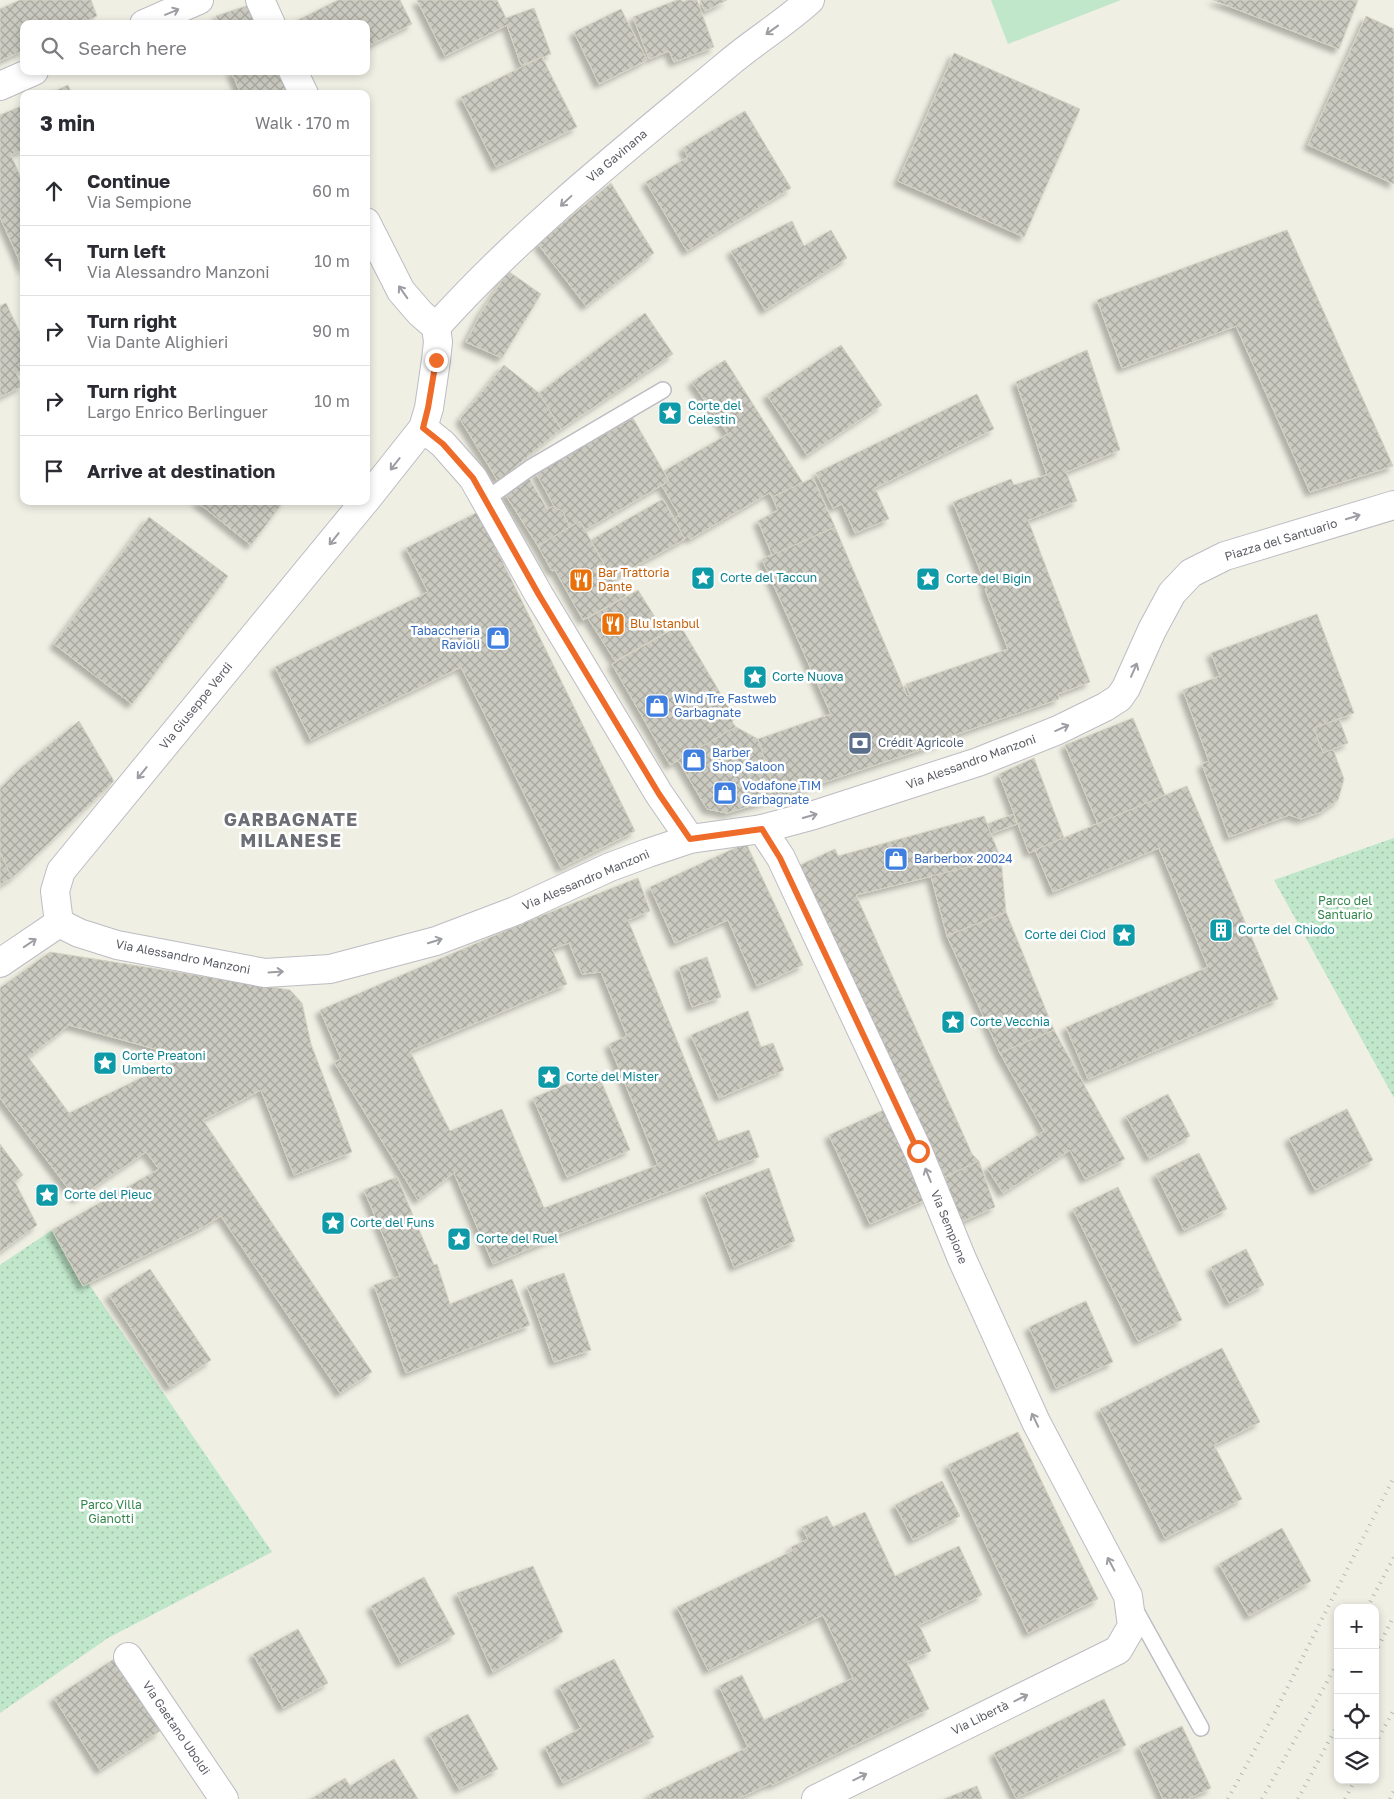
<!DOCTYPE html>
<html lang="en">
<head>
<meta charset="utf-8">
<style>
	:root { --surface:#fff; --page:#f7f7f7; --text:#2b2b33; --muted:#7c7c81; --line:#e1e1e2 }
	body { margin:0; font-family:"Golos Text",sans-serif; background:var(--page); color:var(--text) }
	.controls { position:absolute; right:15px; bottom:15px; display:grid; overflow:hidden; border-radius:10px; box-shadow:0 2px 8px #0003 }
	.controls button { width:45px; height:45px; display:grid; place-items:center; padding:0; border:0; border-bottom:1px solid var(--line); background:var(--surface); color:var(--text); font:25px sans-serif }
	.stop { position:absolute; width:15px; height:15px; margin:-11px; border:4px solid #ef6b2a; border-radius:50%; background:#fff }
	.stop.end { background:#ef6b2a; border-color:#fff; box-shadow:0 1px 5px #0008 }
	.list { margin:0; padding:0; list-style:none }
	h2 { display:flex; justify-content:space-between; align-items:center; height:65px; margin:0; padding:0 20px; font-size:21px }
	h2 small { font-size:16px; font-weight:400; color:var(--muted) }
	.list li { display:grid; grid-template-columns:32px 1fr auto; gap:15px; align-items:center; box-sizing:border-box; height:70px; padding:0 20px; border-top:1px solid var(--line) }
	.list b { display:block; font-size:19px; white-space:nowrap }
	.list p { margin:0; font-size:16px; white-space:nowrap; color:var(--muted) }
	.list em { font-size:16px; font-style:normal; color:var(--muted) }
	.icon { flex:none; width:28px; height:28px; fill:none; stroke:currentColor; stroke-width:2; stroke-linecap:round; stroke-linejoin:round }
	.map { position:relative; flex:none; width:1394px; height:1799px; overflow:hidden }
	.search { position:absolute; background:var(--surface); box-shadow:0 2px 8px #0003; left:20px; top:20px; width:350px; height:55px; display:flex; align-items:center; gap:12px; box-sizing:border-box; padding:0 18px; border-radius:10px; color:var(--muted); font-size:19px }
	.panel { position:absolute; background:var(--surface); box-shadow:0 2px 8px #0003; left:20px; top:90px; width:350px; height:415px; border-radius:10px }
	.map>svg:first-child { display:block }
	.grass { fill:#c0e7ca }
	.park { fill:url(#park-dots) }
	.building { fill:url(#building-cross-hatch); stroke:#d4d3c2; fill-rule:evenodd; filter:url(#shadow) }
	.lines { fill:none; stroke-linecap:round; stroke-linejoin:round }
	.service-casing { stroke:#bcbcc3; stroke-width:18 }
	.minor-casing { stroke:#bcbcc3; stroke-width:30 }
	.service { stroke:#fff; stroke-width:15 }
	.minor { stroke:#fff; stroke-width:28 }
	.rail { stroke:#b7b7b8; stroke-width:4; stroke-dasharray:1 6; stroke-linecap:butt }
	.oneway { stroke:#9d9ea3 }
	.route { stroke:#ef6b2a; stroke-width:6 }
	.labels { text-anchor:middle; stroke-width:5; stroke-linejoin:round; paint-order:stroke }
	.street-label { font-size:12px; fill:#5c5e65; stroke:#fff }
	.culture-label { font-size:12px; fill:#0d838f; stroke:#fff; text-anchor:start }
	.food-label { font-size:12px; fill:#c56008; stroke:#fff; text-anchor:start }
	.shop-label { font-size:12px; fill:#366cbe; stroke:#fff; text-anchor:start }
	.service-label { font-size:12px; fill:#4e5e75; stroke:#fff; text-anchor:start }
	.park-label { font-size:12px; fill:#32864b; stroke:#fff }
	.district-label { font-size:18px; font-weight:bold; letter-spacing:1px; fill:#6d6f77; stroke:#fff }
</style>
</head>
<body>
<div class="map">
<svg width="1394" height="1799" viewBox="0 0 1394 1799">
	<defs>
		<pattern id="park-dots" width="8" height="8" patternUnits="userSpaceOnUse" patternTransform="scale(1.25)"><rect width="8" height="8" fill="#c0e7ca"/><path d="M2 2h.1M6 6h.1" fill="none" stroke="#9fbea8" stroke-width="1.8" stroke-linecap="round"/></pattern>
		<pattern id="building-cross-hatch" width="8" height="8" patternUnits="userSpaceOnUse" patternTransform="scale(1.25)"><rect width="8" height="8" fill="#cacac0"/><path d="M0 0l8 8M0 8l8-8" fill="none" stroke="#a7a7a0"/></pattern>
		<filter id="shadow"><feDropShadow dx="-4.5" dy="4.5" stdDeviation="2.5" flood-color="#0004"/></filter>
	</defs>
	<rect width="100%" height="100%" fill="#efefe4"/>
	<path class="grass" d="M991 0H1121L1008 44Z"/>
	<g class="park">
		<path d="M1394 838V1098L1274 880Z"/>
		<path d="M52 1230 272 1552 108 1638 0 1713V1265Z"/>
	</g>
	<g class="building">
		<path d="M20 0H91L97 16 80 24H24V50L0 61V9Z"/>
		<path d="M338 0H400L412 24 366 47V24H300L298 20Z"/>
		<path d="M417 0H497L506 18 534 8 551 54 521 65 507 25 445 56Z"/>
		<path d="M677 0H682V2L688 0H697L714 47 674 62 669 51 649 59 633 17Z"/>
		<path d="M700 0H727L705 11Z"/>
		<path d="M1213 0H1358L1339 49Z"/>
		<path d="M249 5 257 24H219L216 16Z"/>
		<path d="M621 9 647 60 599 84 574 32Z"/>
		<path d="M1366 16 1394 29V184L1308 145Z"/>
		<path d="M954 53 1080 109 1024 237 898 181Z"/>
		<path d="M542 57 577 127 496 167 461 97Z"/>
		<path d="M231 71H278L288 94H241Z"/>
		<path d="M68 85 72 94H49Z"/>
		<path d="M24 105V149L11 155 24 185V271L0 217V115Z"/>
		<path d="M745 111 791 188 687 251 646 182 688 157 683 148Z"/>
		<path d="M611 183 654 253 586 306 538 244Z"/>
		<path d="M792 221 804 246 831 230 847 258 765 310 731 251Z"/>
		<path d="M1287 230 1393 466 1310 492 1236 326 1122 368 1097 300Z"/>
		<path d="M508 271 541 294 502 358 466 342 481 313Z"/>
		<path d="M6 303 24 341V369L16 373 22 386 0 397V306Z"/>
		<path d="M645 313 673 354 561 429 539 393Z"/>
		<path d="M841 345 882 405 807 455 767 395Z"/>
		<path d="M1087 350 1120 450 1066 472 1077 501 1028 520 1090 682 1058 694 1059 699 940 740 941 743 777 798 758 739 831 714 762 559 835 527 907 696 910 695 906 684 1008 649 985 589 987 588 953 502 1011 479 1014 485 1047 475 1016 382Z"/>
		<path d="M725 360 803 483 772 497 769 493 690 539 688 536 685 539 674 519 679 515 662 486 669 481 664 471 728 434 692 382Z"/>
		<path d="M504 365 539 393 561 429 498 481 460 419Z"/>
		<path d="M977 394 994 429 875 488 889 519 855 533 842 504 833 508 816 473Z"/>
		<path d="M633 418 669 481 585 530 580 521 570 527 563 512 554 506 536 473Z"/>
		<path d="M529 478 547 509 554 506 563 512 570 527 538 546 505 494Z"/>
		<path d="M813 478 835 527 772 555 758 521 778 510 772 497Z"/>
		<path d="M663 499 685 539 612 579 591 540Z"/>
		<path d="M196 501H284L251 545Z"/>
		<path d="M478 512 635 831 561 868 461 667 311 740 275 667 428 592 406 548Z"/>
		<path d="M149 517 228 576 132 704 54 644Z"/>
		<path d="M580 521 612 579 615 578 626 596 583 620 555 570 552 571 538 546Z"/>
		<path d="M638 590 665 633 615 661 588 618Z"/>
		<path d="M1317 614 1354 713 1314 728 1323 753 1333 749 1344 779 1338 800 1321 812 1301 819 1289 815 1229 837 1202 764 1209 761 1183 690 1220 676 1211 653Z"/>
		<path d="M680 625 735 718 732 722 736 727 670 765 612 664Z"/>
		<path d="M1133 718 1165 795 1098 824 1065 745Z"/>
		<path d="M1339 719 1348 743 1323 753 1314 728Z"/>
		<path d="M79 721 114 781 12 878 0 852V789L22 767Z"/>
		<path d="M736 727 758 739 777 798 727 813 707 809 678 760Z"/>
		<path d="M1034 758 1064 838 1029 853 999 774Z"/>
		<path d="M1187 786 1278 999 1088 1079 1066 1027 1208 967 1159 848 1053 892 1035 850Z"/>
		<path d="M1014 814 1017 824 990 834 987 824Z"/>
		<path d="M984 816 1001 859 856 895 972 1154 979 1161 945 1177 798 866 835 849 838 856Z"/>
		<path d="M746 843 803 965 757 986 728 920 675 943 650 887Z"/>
		<path d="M0 852 12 878 0 885Z"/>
		<path d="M1001 859 1006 912 947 936 931 876Z"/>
		<path d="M638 878 650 911 628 920 718 1141 749 1130 759 1157 556 1235 557 1237 493 1264 454 1173 418 1200 334 1062 341 1059 320 1010 538 917ZM569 943 582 974 601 972 627 1036 609 1044 658 1165 544 1208 502 1109 450 1131 410 1051 567 984 552 949Z"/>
		<path d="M1006 912 1054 1030 1000 1053 947 936Z"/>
		<path d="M50 952 290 990 302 1003 311 1044 352 1152 294 1175 261 1090 203 1120 372 1372 340 1393 221 1216 201 1228 83 1286 52 1230 159 1169 146 1152 76 1199 0 1098V988ZM69 1025 184 1057 69 1113 28 1057Z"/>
		<path d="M707 957 721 997 692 1007 679 967Z"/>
		<path d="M748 1011 761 1047 773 1043 784 1070 719 1098 691 1035Z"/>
		<path d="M1054 1030 1125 1159 1085 1179 1070 1150 1003 1193 987 1168 1044 1131 1000 1053Z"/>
		<path d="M597 1071 630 1150 567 1177 533 1098Z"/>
		<path d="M1168 1094 1190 1136 1149 1158 1126 1116Z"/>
		<path d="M886 1109 927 1199 870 1224 829 1135Z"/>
		<path d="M1347 1109 1373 1160 1315 1190 1289 1138Z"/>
		<path d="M0 1144 23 1175 15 1182 37 1225 0 1252Z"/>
		<path d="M1199 1153 1227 1209 1184 1230 1156 1174Z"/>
		<path d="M979 1161 995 1207 959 1223 945 1177Z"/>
		<path d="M769 1168 795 1241 734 1267 705 1193Z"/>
		<path d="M397 1177 434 1265 437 1264 450 1304 512 1279 530 1325 406 1373 374 1285 400 1276 364 1190Z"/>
		<path d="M1118 1187 1182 1320 1138 1341 1073 1209Z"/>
		<path d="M1246 1249 1264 1285 1229 1303 1211 1267Z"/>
		<path d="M150 1269 211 1360 170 1387 109 1295Z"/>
		<path d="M564 1273 591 1350 554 1362 527 1286Z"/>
		<path d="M1086 1301 1113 1362 1056 1388 1029 1327Z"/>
		<path d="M1222 1348 1260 1422 1214 1445 1242 1499 1165 1538 1100 1409Z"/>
		<path d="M1018 1432 1098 1599 1028 1633 948 1465Z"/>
		<path d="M942 1481 960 1516 913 1540 895 1505Z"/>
		<path d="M865 1512 895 1576 959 1546 982 1595 919 1625 931 1651 907 1662 929 1709 772 1785 771 1783 737 1799H651L649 1795 748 1747 719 1686 742 1675 764 1720 853 1678 823 1615 708 1670 677 1607 792 1551 791 1547 808 1539 802 1527 827 1516 833 1527Z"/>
		<path d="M1282 1528 1311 1581 1249 1616 1219 1564Z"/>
		<path d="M533 1566 563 1632 493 1672 457 1593Z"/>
		<path d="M424 1577 455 1634 401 1663 371 1606Z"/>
		<path d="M298 1629 328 1683 283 1708 253 1654Z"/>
		<path d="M114 1659 160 1731 100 1770 54 1698Z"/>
		<path d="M614 1659 654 1737 563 1783 545 1747 581 1728 559 1686Z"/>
		<path d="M1104 1699 1126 1745 1016 1798 994 1753Z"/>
		<path d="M468 1714 498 1769 459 1789 429 1734Z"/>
		<path d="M1182 1726 1211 1788 1188 1799H1163L1139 1746Z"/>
		<path d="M394 1759 418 1799H311L345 1778 350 1786Z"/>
		<path d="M977 1786 982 1799H944Z"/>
	</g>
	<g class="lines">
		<g class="service-casing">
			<g id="service">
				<path d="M485 500 530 468 663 390"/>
				<path d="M1136 1611 1201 1728"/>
			</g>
		</g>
		<g class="minor-casing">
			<g id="minor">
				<path d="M260 0 271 24"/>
				<path d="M144 24 199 0"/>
				<path d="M293 71 304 94"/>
				<path d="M0 86 34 71"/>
				<path d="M366 222 401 291 420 313 436 327"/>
				<path d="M436 327C524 229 628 147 729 63 755 41 785 23 810 0"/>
				<path d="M423 428 443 444 473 478 539 595 659 794 690 839"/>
				<path d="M366 500 423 428 429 408 436 360 438 342 436 327"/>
				<path d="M762 829 781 858 918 1151 962 1259 1036 1422 1128 1596 1132 1626 1118 1650 816 1799"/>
				<path d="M59 923 79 933 117 945 265 973 330 969 436 941 515 911 610 867 648 853 690 839 762 829 814 815 978 762 1058 730 1105 707 1119 698 1126 688 1152 630 1172 593 1191 573 1225 556 1394 505"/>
				<path d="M59 923 55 891 61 871 365 501"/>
				<path d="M0 963 59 923"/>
				<path d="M128 1657 224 1799"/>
			</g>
		</g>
		<use href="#service" class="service"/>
		<use href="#minor" class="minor"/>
		<g class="rail">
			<path d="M1367 1608 1394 1557"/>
			<path d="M1375 1653 1394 1616"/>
			<path d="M1375 1744 1394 1710"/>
			<path d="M1228 1799 1273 1716 1394 1477"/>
			<path d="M1262 1799 1338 1662"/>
			<path d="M1298 1799 1338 1724"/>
			<path d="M1345 1799 1355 1780"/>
			<path d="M1390 1799 1394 1791"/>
		</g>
	</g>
	<defs><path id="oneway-shaft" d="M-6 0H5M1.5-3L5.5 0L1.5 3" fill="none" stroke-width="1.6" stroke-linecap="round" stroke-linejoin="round" transform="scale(1.25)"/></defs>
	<g class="oneway">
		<use href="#oneway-shaft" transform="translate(172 12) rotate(-23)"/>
		<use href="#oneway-shaft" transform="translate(772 30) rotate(144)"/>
		<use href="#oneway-shaft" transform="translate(566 201) rotate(137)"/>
		<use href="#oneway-shaft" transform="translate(403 292) rotate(-125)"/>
		<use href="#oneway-shaft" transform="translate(395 464) rotate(128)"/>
		<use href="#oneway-shaft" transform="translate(1353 517) rotate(-17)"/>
		<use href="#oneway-shaft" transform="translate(334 539) rotate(129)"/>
		<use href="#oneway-shaft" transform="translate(1134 670) rotate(-66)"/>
		<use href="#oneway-shaft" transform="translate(1062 728) rotate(-24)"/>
		<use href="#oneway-shaft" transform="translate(142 773) rotate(129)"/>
		<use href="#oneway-shaft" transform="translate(810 816) rotate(-16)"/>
		<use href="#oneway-shaft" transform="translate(435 941) rotate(-17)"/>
		<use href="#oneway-shaft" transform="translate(30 943) rotate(-34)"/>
		<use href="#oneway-shaft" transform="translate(276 972) rotate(-4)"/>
		<use href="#oneway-shaft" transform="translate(928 1175) rotate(-112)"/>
		<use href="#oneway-shaft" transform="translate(1035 1420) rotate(-116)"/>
		<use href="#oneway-shaft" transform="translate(1111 1564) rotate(-118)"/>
		<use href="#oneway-shaft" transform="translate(1021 1698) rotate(-26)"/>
		<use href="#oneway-shaft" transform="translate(860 1777) rotate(-26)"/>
	</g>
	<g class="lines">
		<path class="route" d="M436 360 428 408 423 428 443 444 473 478 539 595 659 794 690 839 762 829 780 858 918 1151"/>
	</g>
	<defs>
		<g id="sight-square" transform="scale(1.25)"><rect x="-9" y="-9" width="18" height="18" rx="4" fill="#0f9aa8" stroke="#fff"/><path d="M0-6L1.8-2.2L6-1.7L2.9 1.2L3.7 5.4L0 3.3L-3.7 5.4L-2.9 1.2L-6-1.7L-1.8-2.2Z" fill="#fff"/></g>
		<g id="restaurant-square" transform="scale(1.25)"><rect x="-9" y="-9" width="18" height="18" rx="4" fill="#e8710a" stroke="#fff"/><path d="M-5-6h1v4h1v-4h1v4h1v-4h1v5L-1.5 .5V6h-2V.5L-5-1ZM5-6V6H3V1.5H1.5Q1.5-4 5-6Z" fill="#fff"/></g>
		<g id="shop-square" transform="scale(1.25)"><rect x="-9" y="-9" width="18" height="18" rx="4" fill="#3f7fe0" stroke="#fff"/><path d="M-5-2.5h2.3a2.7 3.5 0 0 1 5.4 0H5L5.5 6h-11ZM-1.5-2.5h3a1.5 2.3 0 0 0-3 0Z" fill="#fff"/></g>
		<g id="bank-square" transform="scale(1.25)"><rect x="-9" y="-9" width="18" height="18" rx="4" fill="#5c6f8a" stroke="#fff"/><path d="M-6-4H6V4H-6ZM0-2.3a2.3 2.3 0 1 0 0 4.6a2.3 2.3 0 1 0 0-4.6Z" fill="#fff"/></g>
		<g id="building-square" transform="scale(1.25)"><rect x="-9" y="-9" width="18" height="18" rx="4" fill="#0f9aa8" stroke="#fff"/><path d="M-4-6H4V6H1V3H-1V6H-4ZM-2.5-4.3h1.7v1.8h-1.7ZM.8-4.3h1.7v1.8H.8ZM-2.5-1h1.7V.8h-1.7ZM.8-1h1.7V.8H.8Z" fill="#fff"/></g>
	</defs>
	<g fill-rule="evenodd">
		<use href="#sight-square" x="670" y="413"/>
		<use href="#sight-square" x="703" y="578"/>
		<use href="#sight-square" x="928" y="579"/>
		<use href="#restaurant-square" x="581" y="580"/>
		<use href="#restaurant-square" x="613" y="624"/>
		<use href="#shop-square" x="498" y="638"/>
		<use href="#sight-square" x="755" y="677"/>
		<use href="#shop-square" x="657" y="706"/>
		<use href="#bank-square" x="860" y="743"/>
		<use href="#shop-square" x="694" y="760"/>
		<use href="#shop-square" x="725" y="793"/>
		<use href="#shop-square" x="896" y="859"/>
		<use href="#building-square" x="1221" y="930"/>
		<use href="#sight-square" x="1124" y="935"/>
		<use href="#sight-square" x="953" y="1022"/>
		<use href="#sight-square" x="105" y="1063"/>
		<use href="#sight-square" x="549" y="1077"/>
		<use href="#sight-square" x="47" y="1195"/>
		<use href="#sight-square" x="333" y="1223"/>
		<use href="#sight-square" x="459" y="1239"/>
	</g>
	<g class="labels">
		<g class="street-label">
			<text transform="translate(617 156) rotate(-40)" y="4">Via Gavinana</text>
			<text transform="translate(1281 540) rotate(-17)" y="4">Piazza del Santuario</text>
			<text transform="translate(196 706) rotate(-51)" y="4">Via Giuseppe Verdi</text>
			<text transform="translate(971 762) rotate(-20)" y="4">Via Alessandro Manzoni</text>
			<text transform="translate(586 880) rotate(-23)" y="4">Via Alessandro Manzoni</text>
			<text transform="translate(183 957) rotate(11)" y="4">Via Alessandro Manzoni</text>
			<text transform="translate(949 1227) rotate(68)" y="4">Via Sempione</text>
			<text transform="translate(980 1718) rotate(-26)" y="4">Via Libertà</text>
			<text transform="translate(176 1728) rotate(56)" y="4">Via Gaetano Uboldi</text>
		</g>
		<g class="culture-label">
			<text x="688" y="410">Corte del<tspan x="688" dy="14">Celestin</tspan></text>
			<text x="720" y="582">Corte del Taccun</text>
			<text x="946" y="583">Corte del Bigin</text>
			<text x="772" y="681">Corte Nuova</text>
			<text x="1238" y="934">Corte del Chiodo</text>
			<text x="1106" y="939" text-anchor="end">Corte dei Ciod</text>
			<text x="970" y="1026">Corte Vecchia</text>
			<text x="122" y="1060">Corte Preatoni<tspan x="122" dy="14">Umberto</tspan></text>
			<text x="566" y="1081">Corte del Mister</text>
			<text x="64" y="1199">Corte del Pieuc</text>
			<text x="350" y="1227">Corte del Funs</text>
			<text x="476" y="1243">Corte del Ruel</text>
		</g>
		<g class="food-label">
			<text x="598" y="577">Bar Trattoria<tspan x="598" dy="14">Dante</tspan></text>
			<text x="630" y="628">Blu Istanbul</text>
		</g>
		<g class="shop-label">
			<text x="480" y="635" text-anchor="end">Tabaccheria<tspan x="480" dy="14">Ravioli</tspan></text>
			<text x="674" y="703">Wind Tre Fastweb<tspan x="674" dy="14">Garbagnate</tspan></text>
			<text x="712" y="757">Barber<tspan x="712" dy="14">Shop Saloon</tspan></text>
			<text x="742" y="790">Vodafone TIM<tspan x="742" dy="14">Garbagnate</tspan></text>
			<text x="914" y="863">Barberbox 20024</text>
		</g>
		<g class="service-label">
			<text x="878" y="747">Crédit Agricole</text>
		</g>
		<g class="park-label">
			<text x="1345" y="905">Parco del<tspan x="1345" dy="14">Santuario</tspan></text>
			<text x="111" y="1509">Parco Villa<tspan x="111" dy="14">Gianotti</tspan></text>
		</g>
		<g class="district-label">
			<text x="291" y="826">GARBAGNATE<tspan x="291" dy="21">MILANESE</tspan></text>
		</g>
	</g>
</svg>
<div class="controls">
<button>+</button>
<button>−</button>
<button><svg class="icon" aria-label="locate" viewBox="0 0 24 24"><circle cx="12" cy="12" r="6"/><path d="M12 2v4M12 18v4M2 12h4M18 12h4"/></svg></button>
<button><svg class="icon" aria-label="layers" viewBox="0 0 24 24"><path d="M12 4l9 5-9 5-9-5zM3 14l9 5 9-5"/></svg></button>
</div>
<div class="stop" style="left:918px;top:1151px"></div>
<div class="stop end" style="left:436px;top:360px"></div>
<div class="search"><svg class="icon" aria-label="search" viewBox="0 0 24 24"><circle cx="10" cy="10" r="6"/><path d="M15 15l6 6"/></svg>Search here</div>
<section class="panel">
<h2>3 min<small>Walk · 170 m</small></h2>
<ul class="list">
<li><svg class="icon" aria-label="ahead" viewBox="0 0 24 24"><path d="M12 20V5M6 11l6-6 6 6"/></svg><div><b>Continue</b><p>Via Sempione</p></div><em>60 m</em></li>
<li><svg class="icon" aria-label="left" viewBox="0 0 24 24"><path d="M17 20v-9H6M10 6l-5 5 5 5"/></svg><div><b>Turn left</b><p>Via Alessandro Manzoni</p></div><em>10 m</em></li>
<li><svg class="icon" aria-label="right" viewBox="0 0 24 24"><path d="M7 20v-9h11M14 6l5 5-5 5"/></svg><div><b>Turn right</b><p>Via Dante Alighieri</p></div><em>90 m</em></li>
<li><svg class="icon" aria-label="right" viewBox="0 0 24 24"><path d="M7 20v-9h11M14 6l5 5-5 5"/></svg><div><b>Turn right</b><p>Largo Enrico Berlinguer</p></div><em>10 m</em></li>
<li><svg class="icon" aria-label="arrive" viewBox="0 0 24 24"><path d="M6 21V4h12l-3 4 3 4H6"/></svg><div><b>Arrive at destination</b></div></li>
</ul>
</section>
</div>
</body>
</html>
